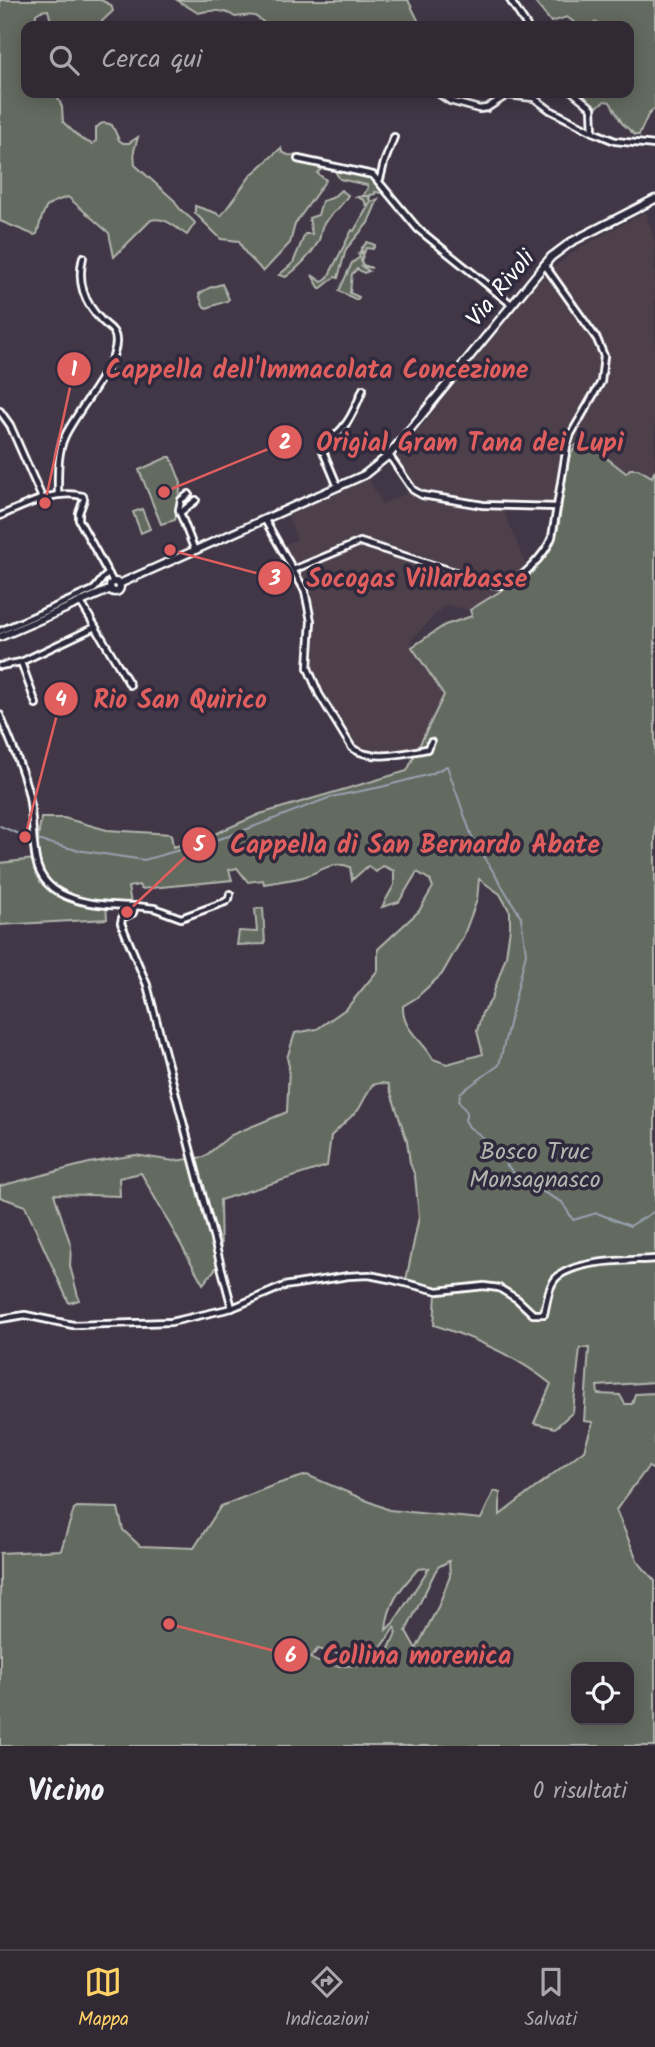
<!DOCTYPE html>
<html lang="it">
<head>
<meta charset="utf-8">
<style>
	:root { --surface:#312934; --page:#39313c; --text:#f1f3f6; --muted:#a8a6ac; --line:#4c454f; --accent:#ffd166 }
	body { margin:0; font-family:Kalam,sans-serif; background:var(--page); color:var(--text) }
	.controls { position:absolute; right:21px; bottom:21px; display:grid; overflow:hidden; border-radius:14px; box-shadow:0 4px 18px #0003 }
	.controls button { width:63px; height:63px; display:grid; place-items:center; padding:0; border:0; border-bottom:2px solid var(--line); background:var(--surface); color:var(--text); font:35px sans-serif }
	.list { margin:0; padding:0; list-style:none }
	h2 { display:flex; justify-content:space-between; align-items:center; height:91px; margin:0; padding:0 28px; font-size:30px }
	h2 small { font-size:23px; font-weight:400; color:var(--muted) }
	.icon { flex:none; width:38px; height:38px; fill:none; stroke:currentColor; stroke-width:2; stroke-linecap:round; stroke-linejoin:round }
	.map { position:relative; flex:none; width:655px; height:1746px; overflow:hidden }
	.search { position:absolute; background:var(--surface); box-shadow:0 4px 18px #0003; left:21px; right:21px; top:21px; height:77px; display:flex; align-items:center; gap:18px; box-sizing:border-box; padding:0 24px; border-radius:14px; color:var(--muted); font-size:26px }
	.sheet { height:203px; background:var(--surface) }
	nav { display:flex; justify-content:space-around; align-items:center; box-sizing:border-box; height:98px; border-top:2px solid var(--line); background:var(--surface); font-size:19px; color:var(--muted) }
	nav a { display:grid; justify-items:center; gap:4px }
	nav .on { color:var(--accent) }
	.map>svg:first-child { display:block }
	.built { fill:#4e404c }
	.green { fill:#636b5e; stroke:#b1b5ae; stroke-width:2; fill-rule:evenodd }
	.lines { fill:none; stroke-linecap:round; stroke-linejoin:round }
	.stream { stroke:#97a1b0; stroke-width:2 }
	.street-casing { stroke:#fff; stroke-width:10 }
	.secondary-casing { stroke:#fff; stroke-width:11 }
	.street { stroke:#2f2a3d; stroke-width:4.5 }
	.secondary { stroke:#2f2a3d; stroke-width:6 }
	.labels { text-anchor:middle; stroke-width:7; stroke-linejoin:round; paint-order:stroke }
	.street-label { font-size:24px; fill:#fff; stroke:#2f2a3d }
	.park-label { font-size:24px; fill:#b1b5ae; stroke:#2f2a3d }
	.leader { fill:none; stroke:#e05e5e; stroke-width:2.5 }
	.callout-dot { fill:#e05e5e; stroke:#2f2a3d; stroke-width:2.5 }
	.mark-label { font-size:21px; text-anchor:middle; font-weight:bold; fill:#fff }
	.callout-label { font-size:26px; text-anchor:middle; font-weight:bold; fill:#e05e5e; stroke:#2f2a3d; stroke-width:7; stroke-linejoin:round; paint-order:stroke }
</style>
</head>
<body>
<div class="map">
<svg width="655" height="1746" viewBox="0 0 655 1746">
	<rect width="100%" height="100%" fill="#413746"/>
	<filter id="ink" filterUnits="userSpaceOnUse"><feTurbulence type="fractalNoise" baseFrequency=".0143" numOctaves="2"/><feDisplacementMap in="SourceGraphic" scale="14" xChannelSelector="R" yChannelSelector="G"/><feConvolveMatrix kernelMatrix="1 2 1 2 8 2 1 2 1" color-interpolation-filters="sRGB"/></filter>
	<g filter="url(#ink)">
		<path class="built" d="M646 212 655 242V470L652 477 626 473 600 453 569 458 561 507 501 504 530 575 514 588 504 589 470 610 445 605 410 641 449 693 435 746 390 754 349 752 316 696 303 668 307 621 300 593 277 548 297 539 287 515 303 499 335 486 369 479 382 504 410 492 396 459 518 303 553 268 579 248Z"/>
		<g class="green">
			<path d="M0 0H101L111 5 113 11 97 26H77L74 24 56 26 51 21 48 10 41 11 36 14 35 26H26V93H56L62 107 63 122 81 139 92 144 96 141V128C101 122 105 122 112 125L119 140 123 143H129L138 137 134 151 135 165 175 201C178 211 189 215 195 223L187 235C176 228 165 216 151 220L114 257 109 233 68 197C41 205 45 208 37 234L34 235 0 221Z"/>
			<path d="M177 0H408L421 26H268C251 12 255 15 235 17 224 9 210 10 198 13Z"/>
			<path d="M533 0H655V108L648 115 639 135H635L622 123 610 102 605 101 595 108 576 93H629V26H600L597 22C583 28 578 26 567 17L551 22Z"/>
			<path d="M281 148 282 152 288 155 303 156 329 163 317 173 326 180 295 224 290 243 263 272C253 258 246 258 239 241L221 239 195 213V206L216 213 221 216 251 175Z"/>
			<path d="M333 168 372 176 384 191 382 193 375 192V194L367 196 370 197 369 199 372 202 378 199 368 223 346 249 338 278 335 277 320 289 312 275 322 282 328 277 352 230 354 231 370 203 366 205 364 200 357 197 365 196 363 195 368 188 367 185 340 179Z"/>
			<path d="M341 190 348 195C342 207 330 214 323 225 320 230 321 235 319 240 312 254 298 268 286 277L279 275 293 263 305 234H312L309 218 318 215 322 201 332 198Z"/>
			<path d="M367 242 375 245 373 249 366 248 361 261 363 265 372 268 361 266 369 271 364 273 357 269 352 274 350 293 359 297 357 300 339 291 352 263 360 257 358 254 362 253 359 251 363 252 361 249Z"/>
			<path d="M222 284 229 299 227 301 207 308 203 306 199 294 209 288Z"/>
			<path d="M576 445 600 453 626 473 630 469H638L652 477 655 470V1382L597 1386 598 1394 620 1395 625 1404H632L635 1394 654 1393 655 1391V1470L648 1467 616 1510 638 1562 655 1581V1746H0V1553L61 1550 74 1509 77 1507 118 1508 123 1530 140 1546 194 1548 221 1506 277 1484 307 1475 389 1510 481 1519 494 1491 500 1493V1515L584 1450 593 1422 584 1421 589 1348H580L573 1412 555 1428 534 1423 551 1384C518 1357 474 1338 434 1325L436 1294 405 1285 419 1217 415 1176 410 1163 407 1141 388 1084 380 1083 372 1085 359 1109 331 1136 327 1166 220 1200 221 1262 203 1284 141 1173 119 1178 120 1196 54 1194 71 1246 70 1266 79 1300 69 1303 25 1206 0 1197V1186L89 1163 135 1155 174 1161 204 1157 231 1135 287 1112 289 1066 287 1058 295 1033 317 1029 347 1008 378 970V949L419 911 433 887 430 880 417 872 399 902 382 907 394 885V871L383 866 376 872 368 866 352 880 350 867C332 859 316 875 299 878 288 880 276 882 264 884L263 880 248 882 237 868 229 870 232 880 141 889 139 885 128 887 131 903 106 902 107 919 0 925V863L35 859 41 818H64L107 830 171 834 173 847 208 837 260 814 407 771 444 695 412 647 445 625 472 616 470 610 504 589 514 588 530 575 549 552 558 529 569 458ZM479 879 500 894 510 912V928L506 956 491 1000 482 1013 477 1031 483 1054 447 1064 433 1059C423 1039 402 1031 403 1006L416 998 442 974 463 937 477 900ZM449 1561 450 1576 438 1607 416 1649 406 1631 435 1572 438 1567ZM429 1568 394 1622 386 1630C388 1603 400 1589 418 1569ZM395 1627 396 1633 387 1653 391 1656C368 1665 333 1672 310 1658L318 1649C332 1654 371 1658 383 1645 387 1641 389 1633 395 1627ZM576 1667H629V1720H576Z"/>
			<path d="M168 457H171L181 483 175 520 161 524 139 470Z"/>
			<path d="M142 509 150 529 141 533 133 512Z"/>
			<path d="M263 908 265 944 237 945 239 931 257 932 255 909Z"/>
		</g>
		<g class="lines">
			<g class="stream">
				<path d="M0 826 31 839"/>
				<path d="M37 840 77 850 144 860 229 836 331 797 381 787 431 774 447 766 472 837 521 917 526 953 499 1065 460 1093 459 1102 467 1112 465 1120 469 1127 480 1135 520 1180 562 1202 573 1220 597 1213 630 1226 655 1211"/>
			</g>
			<g class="street-casing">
				<g id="street">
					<path d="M510 0 527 26"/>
					<path d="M438 93 450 101 479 109 487 108 507 95 534 98 550 110 593 132"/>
					<path d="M574 93 592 108 593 132 615 141 655 145"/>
					<path d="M298 159 373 175 418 229 511 304"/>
					<path d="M380 179 384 163 394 137"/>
					<path d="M0 411 10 425 42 498"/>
					<path d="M389 455 413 490 422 495 483 505 557 507"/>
					<path d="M338 487 320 444C344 436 354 412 363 389"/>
					<path d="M189 494 181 500 179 510 195 551"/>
					<path d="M58 495C58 476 57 452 65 436 76 412 116 366 116 342 116 330 109 328 102 321 84 303 77 281 83 257"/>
					<path d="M180 513 196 500"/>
					<path d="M0 516C26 505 53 489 83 496L84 499 79 513V520L113 582"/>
					<path d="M265 520 305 591 311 621 308 668 319 694 352 748C372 762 404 753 427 749L431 742"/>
					<path d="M293 570 360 542 486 582C491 583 498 586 503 585 521 582 546 553 552 537L567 446 571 434 601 382 604 356 597 339 544 264"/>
					<path d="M80 601 130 685"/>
					<path d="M0 631 93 590C100 585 101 577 109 574"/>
					<path d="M21 662 36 704"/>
					<path d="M0 666 21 662 95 627"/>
					<path d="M0 715C10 741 23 768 29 796 33 817 32 839 36 860 44 905 101 905 135 906L133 913 122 918 121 923 147 985 232 1308"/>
					<path d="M135 906 154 908 181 918 225 902 229 899 230 894"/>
					<path d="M0 1319 25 1315 73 1325 171 1322 232 1308 284 1286 348 1276 369 1275 389 1279 438 1291 484 1286 499 1288 517 1299 533 1314H544C547 1302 548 1286 557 1277 579 1259 628 1261 655 1259"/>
				</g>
			</g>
			<g class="secondary-casing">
				<g id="secondary">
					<circle cx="115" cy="587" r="5"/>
					<path d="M119 584 364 475 389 455 551 257 571 242 655 199"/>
					<path d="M0 637 111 589"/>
				</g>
			</g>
			<use href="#street" class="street"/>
			<use href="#secondary" class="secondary"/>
		</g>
	</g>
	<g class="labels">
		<g class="street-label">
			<text transform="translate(500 288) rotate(-50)" y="8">Via Rivoli</text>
		</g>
		<g class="park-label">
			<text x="535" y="1159">Bosco Truc<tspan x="535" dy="28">Monsagnasco</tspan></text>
		</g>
	</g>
	<path class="leader" d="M45 503L74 369M164 492L285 442M170 550L275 578M25 837L61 699M127 912L199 844M169 1624L291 1655"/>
	<g class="callout-dot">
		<circle cx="45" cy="503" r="7"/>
		<circle cx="164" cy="492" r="7"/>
		<circle cx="170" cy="550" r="7"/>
		<circle cx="25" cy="837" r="7"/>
		<circle cx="127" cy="912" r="7"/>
		<circle cx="169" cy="1624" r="7"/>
		<circle cx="74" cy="369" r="18"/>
		<circle cx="285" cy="442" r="18"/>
		<circle cx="275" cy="578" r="18"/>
		<circle cx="61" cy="699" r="18"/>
		<circle cx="199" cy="844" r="18"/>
		<circle cx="291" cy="1655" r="18"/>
	</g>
	<g class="mark-label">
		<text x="74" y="376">1</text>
		<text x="285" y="449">2</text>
		<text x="275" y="585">3</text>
		<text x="61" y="706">4</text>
		<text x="199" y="851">5</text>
		<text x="291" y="1662">6</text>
	</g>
	<g class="callout-label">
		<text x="317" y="378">Cappella dell'Immacolata Concezione</text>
		<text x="470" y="451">Origial Gram Tana dei Lupi</text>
		<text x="417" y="587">Socogas Villarbasse</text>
		<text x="180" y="708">Rio San Quirico</text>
		<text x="415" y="853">Cappella di San Bernardo Abate</text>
		<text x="417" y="1664">Collina morenica</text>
	</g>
</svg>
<div class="controls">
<button><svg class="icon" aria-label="locate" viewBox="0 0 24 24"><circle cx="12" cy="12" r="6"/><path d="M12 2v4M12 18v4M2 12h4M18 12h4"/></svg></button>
</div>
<div class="search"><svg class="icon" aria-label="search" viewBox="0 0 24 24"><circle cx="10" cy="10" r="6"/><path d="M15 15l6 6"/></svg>Cerca qui</div>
</div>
<section class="sheet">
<h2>Vicino<small>0 risultati</small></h2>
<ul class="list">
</ul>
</section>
<nav>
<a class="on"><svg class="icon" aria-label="map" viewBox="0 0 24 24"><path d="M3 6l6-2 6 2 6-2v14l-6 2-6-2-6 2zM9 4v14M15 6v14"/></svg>Mappa</a>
<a><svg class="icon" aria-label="directions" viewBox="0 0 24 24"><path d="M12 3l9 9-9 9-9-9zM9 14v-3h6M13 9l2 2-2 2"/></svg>Indicazioni</a>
<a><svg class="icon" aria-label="saved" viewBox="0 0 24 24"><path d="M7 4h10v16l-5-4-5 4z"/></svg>Salvati</a>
</nav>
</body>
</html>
